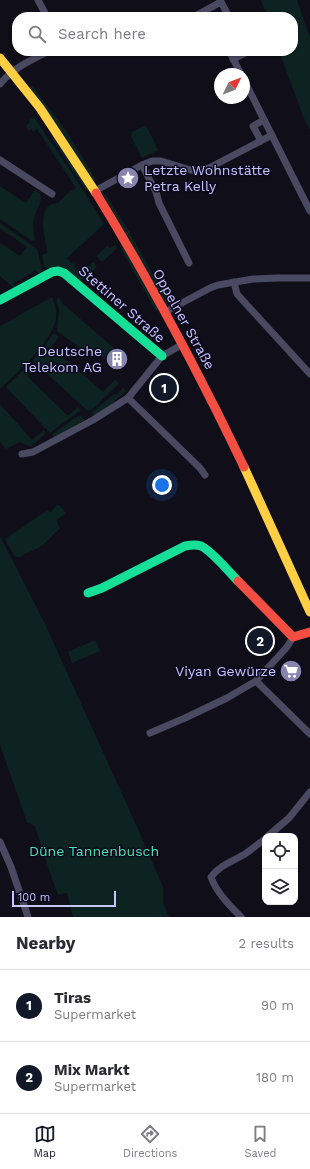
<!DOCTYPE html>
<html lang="en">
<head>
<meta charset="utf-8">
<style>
	:root { --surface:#fff; --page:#f7f7f7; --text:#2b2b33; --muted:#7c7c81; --line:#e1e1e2; --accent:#111827 }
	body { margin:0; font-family:"Work Sans",sans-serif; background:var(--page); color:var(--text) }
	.controls { position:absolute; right:12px; bottom:12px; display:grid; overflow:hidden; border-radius:8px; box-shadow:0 1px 3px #0004 }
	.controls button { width:36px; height:36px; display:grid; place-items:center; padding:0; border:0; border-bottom:1px solid var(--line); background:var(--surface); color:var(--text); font:20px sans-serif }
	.compass { position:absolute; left:214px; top:68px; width:36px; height:36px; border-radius:50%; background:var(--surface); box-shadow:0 1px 3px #0004; rotate:47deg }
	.scale { position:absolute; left:12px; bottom:10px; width:104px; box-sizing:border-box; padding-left:4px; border:2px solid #c7c5ff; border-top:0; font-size:11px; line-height:14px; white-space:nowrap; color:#c7c5ff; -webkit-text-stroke:3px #0c0a1c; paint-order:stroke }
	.you { position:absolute; left:162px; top:485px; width:14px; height:14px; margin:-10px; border:3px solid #fff; border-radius:50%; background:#1a73e8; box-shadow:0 0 0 6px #1a73e833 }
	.badge { display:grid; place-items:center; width:26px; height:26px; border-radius:50%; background:var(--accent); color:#fff; font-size:13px; font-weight:700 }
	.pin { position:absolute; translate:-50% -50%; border:2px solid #fff; box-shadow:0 1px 4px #0006 }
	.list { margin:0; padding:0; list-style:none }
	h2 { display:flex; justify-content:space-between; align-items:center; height:52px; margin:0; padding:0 16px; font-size:17px }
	h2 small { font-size:13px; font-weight:400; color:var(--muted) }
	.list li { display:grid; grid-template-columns:26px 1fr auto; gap:12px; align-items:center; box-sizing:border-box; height:72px; padding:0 16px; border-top:1px solid var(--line) }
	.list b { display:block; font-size:15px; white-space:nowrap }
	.list p { margin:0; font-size:13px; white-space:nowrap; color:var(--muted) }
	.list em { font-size:13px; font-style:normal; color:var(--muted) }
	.icon { flex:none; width:22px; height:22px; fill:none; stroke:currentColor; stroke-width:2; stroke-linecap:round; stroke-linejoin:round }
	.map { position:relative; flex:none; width:310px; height:917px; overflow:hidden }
	.search { position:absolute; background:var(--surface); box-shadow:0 1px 3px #0004; left:12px; right:12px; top:12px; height:44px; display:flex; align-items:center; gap:10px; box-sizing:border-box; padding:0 14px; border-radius:16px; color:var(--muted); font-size:15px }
	.sheet { height:196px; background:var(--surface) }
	nav { display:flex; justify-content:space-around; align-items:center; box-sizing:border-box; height:56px; border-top:1px solid var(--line); background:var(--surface); font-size:11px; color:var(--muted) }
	nav a { display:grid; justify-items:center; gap:2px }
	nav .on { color:var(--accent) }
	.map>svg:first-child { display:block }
	.green { fill:#0d2322 }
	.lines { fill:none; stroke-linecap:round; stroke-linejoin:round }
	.street { stroke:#494961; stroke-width:7 }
	.fast { stroke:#16e098; stroke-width:9 }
	.slow { stroke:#ffcf43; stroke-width:9 }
	.jam { stroke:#f24e42; stroke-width:9 }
	.labels { text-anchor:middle; stroke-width:3; stroke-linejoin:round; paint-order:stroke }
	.poi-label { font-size:14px; fill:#c7c5ff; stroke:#0c0a1c; text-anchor:end }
	.street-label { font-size:14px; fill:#c7c5ff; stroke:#0c0a1c }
	.park-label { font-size:14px; fill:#4be5b3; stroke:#0c0a1c }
</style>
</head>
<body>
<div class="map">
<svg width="310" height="917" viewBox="0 0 310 917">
	<rect width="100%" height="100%" fill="#100e18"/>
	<g class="green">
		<path d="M261 0H297L310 38V130L303 116 279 51H293V17H267Z"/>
		<path d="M32 85 66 131 97 181 93 180 29 87Z"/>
		<path d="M33 116 78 182 104 224 67 258 72 264 73 263 75 265 74 266 79 272 86 265 89 266 93 262 97 267 80 282 57 267 48 268 44 267 42 255 48 253C45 241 35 203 58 203L67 194 76 188 37 129 33 132 31 129 29 131 26 126 30 122 29 119Z"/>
		<path d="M146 125 158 150 142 158 131 136 132 132Z"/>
		<path d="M51 137 62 146 89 190 86 191Z"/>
		<path d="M0 186 26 203 35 190 40 194C43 202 36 210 34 218 32 226 34 233 35 241H32L0 219Z"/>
		<path d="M105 193 130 233 169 303 165 302 104 196Z"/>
		<path d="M0 223 37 249 42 270 40 274 35 271 12 284 16 287 14 288 0 276V243L20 256 27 247 0 228Z"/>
		<path d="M108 245 110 248 115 245 117 248 102 262 96 256Z"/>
		<path d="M123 247 159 309 156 311 121 249Z"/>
		<path d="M52 297C55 304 57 311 56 318 53 341 17 373 0 389V326Z"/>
		<path d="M59 297 62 303 116 350 107 361 92 348 87 353 57 331 59 309 56 300Z"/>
		<path d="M54 333 59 337 51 347 103 392 115 380 119 383 93 409 88 411 35 363 33 360Z"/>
		<path d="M32 362 36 366 27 376 68 416 78 407 81 410 50 433 6 387Z"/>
		<path d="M123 387 126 391 113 402 114 404 94 416 91 413 114 394 117 395Z"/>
		<path d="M0 404 32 440 44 430 46 433 31 447 20 442 6 449 0 442Z"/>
		<path d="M80 415 85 420 54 437 52 434Z"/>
		<path d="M58 504 66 513 56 521 60 528 42 546 19 557H15L5 539 48 510 50 513Z"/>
		<path d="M0 536 45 624 137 827 163 887V903L169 917H73L67 893 58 895 47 864 35 826 27 822 0 745Z"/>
		<path d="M95 640 100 651 72 663 68 652Z"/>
	</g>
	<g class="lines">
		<g class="street">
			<path d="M38 0 47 17"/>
			<path d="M220 0 229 17"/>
			<path d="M193 17 221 2"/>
			<path d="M229 51 241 74"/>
			<path d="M233 59 247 52 246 51"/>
			<path d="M244 80 310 211"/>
			<path d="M0 84C13 68 31 60 49 51"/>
			<path d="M261 141 253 126 264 120"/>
			<path d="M0 160 52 194"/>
			<path d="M142 165 156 192 159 203 189 263"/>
			<path d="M95 191 142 165 152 161H161L194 171 209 168 272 135"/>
			<path d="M234 282 237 294 310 374"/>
			<path d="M165 312 210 288 218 285 253 279 278 278H310"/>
			<path d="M128 398 200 468 205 475"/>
			<path d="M22 454 33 452 93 420 128 398 162 356 183 344"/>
			<path d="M256 681 310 734"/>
			<path d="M150 733 185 718 227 698 256 681 287 647 293 637"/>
			<path d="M268 836 289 818 310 792"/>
			<path d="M0 842 11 867 28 917"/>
			<path d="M241 917C230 906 216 892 211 877 220 865 233 861 245 854 252 849 258 844 265 839"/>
		</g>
		<g class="fast">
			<path d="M0 300 52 272 58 271 64 273 162 356"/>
			<path d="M88 593 102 588 185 546C190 545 196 544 201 546 212 551 229 572 238 581"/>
		</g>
		<g class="slow">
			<path d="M0 58 40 108 96 193"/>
			<path d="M244 467 310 612"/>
		</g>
		<g class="jam">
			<path d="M96 193C150 281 199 373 244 467"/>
			<path d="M238 581 293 637 310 632"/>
		</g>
	</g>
	<defs>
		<g id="sight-disc" transform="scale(1.15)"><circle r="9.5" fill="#8785ae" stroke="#0c0a1c"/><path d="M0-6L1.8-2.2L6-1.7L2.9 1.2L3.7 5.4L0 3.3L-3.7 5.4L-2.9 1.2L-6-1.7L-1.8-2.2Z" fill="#fff"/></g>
		<g id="building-disc" transform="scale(1.15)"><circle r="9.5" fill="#8785ae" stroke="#0c0a1c"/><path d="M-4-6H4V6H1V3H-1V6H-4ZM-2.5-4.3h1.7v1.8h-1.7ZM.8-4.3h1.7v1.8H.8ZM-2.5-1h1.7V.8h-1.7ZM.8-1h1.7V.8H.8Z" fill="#fff"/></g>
		<g id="supermarket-disc" transform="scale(1.15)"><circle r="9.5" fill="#8785ae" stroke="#0c0a1c"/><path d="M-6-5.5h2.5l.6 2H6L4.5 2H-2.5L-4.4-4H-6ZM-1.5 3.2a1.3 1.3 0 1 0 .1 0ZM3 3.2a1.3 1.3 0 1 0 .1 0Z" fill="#fff"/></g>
	</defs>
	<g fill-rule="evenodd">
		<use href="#sight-disc" x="128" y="178"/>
		<use href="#building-disc" x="117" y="359"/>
		<use href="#supermarket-disc" x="291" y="671"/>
	</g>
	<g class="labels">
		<g class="poi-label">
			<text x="144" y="175" text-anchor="start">Letzte Wohnstätte<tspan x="144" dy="16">Petra Kelly</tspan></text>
			<text x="102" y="356">Deutsche<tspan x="102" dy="16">Telekom AG</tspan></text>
			<text x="276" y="676">Viyan Gewürze</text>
		</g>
		<g class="street-label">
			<text transform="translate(122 304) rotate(41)" y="5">Stettiner Straße</text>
			<text transform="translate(184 319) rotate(61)" y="5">Oppelner Straße</text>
		</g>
		<g class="park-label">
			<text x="94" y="856">Düne Tannenbusch</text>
		</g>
	</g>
</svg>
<div class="controls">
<button><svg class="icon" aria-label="locate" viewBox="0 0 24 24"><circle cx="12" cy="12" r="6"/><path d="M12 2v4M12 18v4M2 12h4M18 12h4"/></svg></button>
<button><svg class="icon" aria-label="layers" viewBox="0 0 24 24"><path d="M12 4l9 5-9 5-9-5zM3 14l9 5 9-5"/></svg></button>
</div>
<svg class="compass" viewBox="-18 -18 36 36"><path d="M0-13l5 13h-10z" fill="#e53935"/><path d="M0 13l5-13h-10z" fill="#7c7c81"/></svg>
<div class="scale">100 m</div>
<div class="you"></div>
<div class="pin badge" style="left:164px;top:388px">1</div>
<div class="pin badge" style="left:260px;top:641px">2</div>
<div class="search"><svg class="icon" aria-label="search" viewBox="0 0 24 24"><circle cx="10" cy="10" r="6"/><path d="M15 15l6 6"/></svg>Search here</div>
</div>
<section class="sheet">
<h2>Nearby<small>2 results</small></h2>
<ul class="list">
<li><span class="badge">1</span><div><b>Tiras</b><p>Supermarket</p></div><em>90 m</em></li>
<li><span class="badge">2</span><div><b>Mix Markt</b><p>Supermarket</p></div><em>180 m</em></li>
</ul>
</section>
<nav>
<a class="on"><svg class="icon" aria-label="map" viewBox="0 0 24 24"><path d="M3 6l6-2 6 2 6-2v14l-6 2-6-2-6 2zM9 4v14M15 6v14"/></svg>Map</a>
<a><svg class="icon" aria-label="directions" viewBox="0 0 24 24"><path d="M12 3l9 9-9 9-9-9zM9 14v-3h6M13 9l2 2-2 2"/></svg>Directions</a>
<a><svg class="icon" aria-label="saved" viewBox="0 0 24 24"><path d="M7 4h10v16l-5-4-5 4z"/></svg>Saved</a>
</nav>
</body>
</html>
